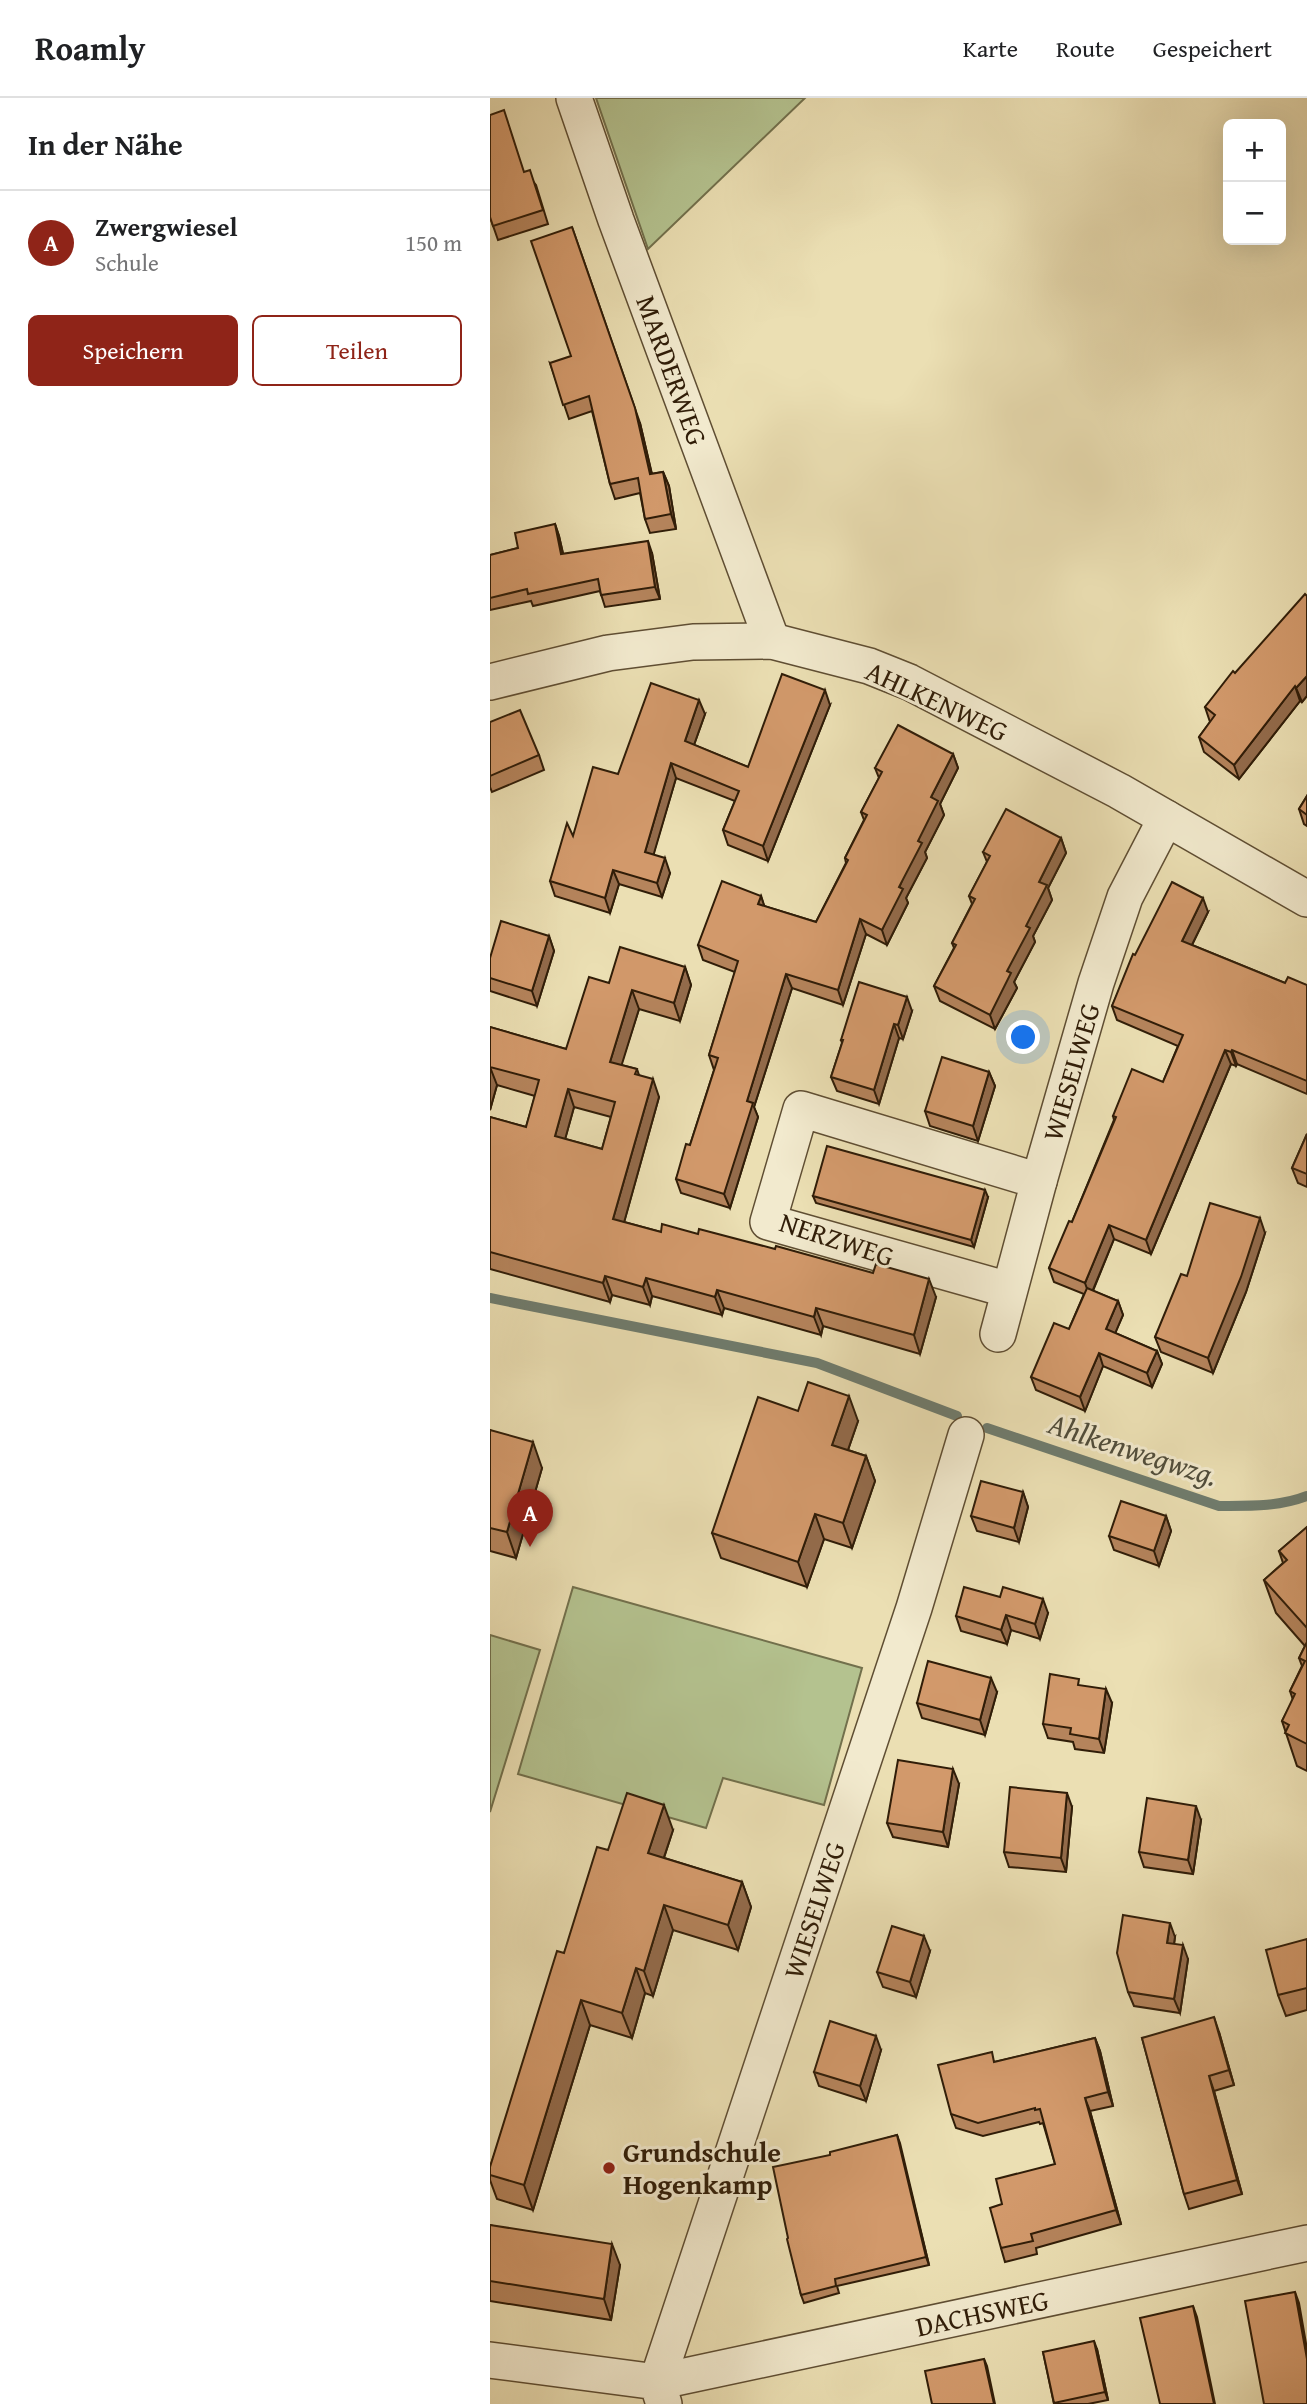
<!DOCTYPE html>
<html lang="de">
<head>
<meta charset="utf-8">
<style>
	:root { --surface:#fff; --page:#f6f6f6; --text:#202124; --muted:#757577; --line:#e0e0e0; --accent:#8f2418 }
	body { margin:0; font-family:"Gentium Book Plus",serif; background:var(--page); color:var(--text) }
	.controls { position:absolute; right:21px; top:21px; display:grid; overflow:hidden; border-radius:10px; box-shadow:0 7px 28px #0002 }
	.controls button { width:63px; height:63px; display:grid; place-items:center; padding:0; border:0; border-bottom:2px solid var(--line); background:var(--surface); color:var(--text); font:35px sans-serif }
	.you { position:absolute; left:534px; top:940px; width:24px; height:24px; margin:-18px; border:5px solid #fff; border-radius:50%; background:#1a73e8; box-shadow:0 0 0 10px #1a73e833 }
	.badge { display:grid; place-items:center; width:46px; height:46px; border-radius:50%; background:var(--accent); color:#fff; font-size:23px; font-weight:700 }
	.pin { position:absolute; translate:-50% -58px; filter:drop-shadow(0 2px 4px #0008) }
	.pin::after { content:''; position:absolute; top:37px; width:24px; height:21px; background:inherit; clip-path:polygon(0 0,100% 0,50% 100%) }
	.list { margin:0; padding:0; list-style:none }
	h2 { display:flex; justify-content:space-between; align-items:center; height:91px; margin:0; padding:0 28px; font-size:30px }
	h2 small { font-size:23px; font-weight:400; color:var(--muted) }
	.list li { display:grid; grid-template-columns:46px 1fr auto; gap:21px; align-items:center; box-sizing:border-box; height:105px; padding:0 28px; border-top:2px solid var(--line) }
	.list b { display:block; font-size:26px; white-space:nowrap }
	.list p { margin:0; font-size:23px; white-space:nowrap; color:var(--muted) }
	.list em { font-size:23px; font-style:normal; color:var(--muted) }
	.actions { display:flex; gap:14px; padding:21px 28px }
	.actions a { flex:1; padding:16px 0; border:2px solid var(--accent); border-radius:10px; text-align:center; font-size:24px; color:var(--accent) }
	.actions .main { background:var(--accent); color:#fff }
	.map { position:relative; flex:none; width:817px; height:2306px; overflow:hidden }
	header { display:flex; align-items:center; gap:42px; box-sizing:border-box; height:98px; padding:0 35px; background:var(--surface); border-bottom:2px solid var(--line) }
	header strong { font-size:33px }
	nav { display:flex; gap:38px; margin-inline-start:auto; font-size:24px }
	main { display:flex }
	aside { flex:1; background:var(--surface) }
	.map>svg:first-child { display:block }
	.green { fill:#b4c28f; stroke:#72704c; stroke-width:2 }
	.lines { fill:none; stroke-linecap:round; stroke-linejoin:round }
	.stream { stroke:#6f7c6e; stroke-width:10 }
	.street-casing { stroke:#5f4e33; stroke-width:38 }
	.street { stroke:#f2eace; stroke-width:35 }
	.wall { fill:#b5845c; stroke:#301d08; stroke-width:2; fill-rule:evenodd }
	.shaded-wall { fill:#936b4b; stroke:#301d08; stroke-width:2 }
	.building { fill:#d2996b; stroke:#301d08; stroke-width:2; fill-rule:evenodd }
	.poi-dot { fill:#8f2418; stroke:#f2eace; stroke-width:2.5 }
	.labels { text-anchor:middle; stroke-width:6; stroke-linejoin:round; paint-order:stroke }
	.street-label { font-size:28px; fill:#301d08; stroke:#f2eace }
	.poi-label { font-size:28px; font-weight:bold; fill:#301d08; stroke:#f2eace; text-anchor:start }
	.water-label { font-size:30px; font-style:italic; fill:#504d3b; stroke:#f2eace }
</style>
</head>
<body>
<header>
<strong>Roamly</strong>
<nav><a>Karte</a><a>Route</a><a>Gespeichert</a></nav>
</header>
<main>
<aside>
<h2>In der Nähe<small></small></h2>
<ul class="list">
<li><span class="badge">A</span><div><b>Zwergwiesel</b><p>Schule</p></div><em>150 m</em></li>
</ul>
<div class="actions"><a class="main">Speichern</a><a>Teilen</a></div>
</aside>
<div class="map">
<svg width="817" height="2306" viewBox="0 0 817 2306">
	<rect width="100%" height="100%" fill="#ebdfb3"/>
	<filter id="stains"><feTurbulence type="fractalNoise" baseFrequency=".00286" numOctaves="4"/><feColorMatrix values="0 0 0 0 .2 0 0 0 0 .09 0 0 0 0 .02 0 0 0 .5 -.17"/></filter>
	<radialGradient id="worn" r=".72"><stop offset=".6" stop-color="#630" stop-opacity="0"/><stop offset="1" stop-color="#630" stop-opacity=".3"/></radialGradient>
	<g class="green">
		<path d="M106 0H315L158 151Z"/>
		<path d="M83 1489 372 1570 334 1707 233 1680 216 1730 28 1676Z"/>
		<path d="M0 1537 50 1552 0 1714Z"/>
	</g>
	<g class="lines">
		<g class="stream">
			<path d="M0 1200 327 1265 467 1318"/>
			<path d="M497 1330 729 1408C759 1408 789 1409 817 1398"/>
		</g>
		<g class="street-casing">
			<g id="street">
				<path d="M84 0 126 122 282 543"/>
				<path d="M0 584 118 555 203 544 282 543 379 568 419 584 629 693 817 801"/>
				<path d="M519 1192 278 1124 311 1011 549 1083"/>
				<path d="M508 1236 549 1083 606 885 635 799 676 720"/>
				<path d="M0 2262 167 2284 174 2306"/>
				<path d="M167 2284 424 1510 476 1337"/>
				<path d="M167 2284 817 2145"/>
			</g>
		</g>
		<use href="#street" class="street"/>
	</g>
	<g class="wall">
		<path d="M35 74 46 87 58 126 8 142 0 119Z"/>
		<path d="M60 265 150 325 162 376 173 374 179 388 186 431 160 435 155 421 150 395 125 401 120 386 102 313 79 321Z"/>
		<path d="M65 426 69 438 73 456 162 455 170 501 115 509 110 493 43 508 41 503 0 512V457L28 450Z"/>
		<path d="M817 498V598L812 604 810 603 749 681 714 654 709 639 720 624 715 609Z"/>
		<path d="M340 607 278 763 238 747 233 732 245 703 186 680 163 757 180 775 172 799 129 786 120 815 65 798 60 783 83 738 128 676 215 616 204 647 258 669Z"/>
		<path d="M0 624 49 657 54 672 2 694 0 689Z"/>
		<path d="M463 656 468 670 450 706 454 717 435 754 437 760 416 800 418 805 397 847 376 836 353 907 302 890 264 1009 268 1019 240 1110 191 1095 186 1081 200 1047 224 972 219 957 245 874 213 862 208 847 271 798 274 808 326 824 356 765 355 760 374 722 371 714 389 680 385 670Z"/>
		<path d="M817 698V728L814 726 809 711Z"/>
		<path d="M571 740 576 755 558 790 562 802 543 838 545 844 524 884 527 890 505 931 450 903 444 888 464 850 462 845 482 806 479 798 497 764 493 754Z"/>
		<path d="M718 814 702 847 795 885 817 887V996L747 966 746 968 741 966 661 1156 624 1141 603 1193 628 1203 633 1217 625 1235 667 1253 672 1266 662 1289 613 1268 595 1313 546 1292 541 1279 579 1231 594 1196 564 1184 559 1170 582 1124 624 1022 623 1018 673 984 688 948 627 922 622 908 645 857Z"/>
		<path d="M59 838 64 853 47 908 0 893V860Z"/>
		<path d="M195 869 201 887 190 923 149 911 131 967 147 971 149 977 169 999 134 1124 171 1134 446 1199 430 1256 333 1228 331 1237 234 1210 232 1217 162 1198 160 1207 122 1197 120 1204 0 1171V1019L36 1029 45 998 7 987 0 1012V929L76 951 119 885ZM84 1009 121 1019 112 1051 75 1041Z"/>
		<path d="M422 913 413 941 409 940 389 1006 347 993 341 979 352 945 351 942Z"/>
		<path d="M499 974 505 988 488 1043 440 1028 435 1013Z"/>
		<path d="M817 1036V1089L808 1085 802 1070Z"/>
		<path d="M323 1098 498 1099 484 1149 326 1105Z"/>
		<path d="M775 1135 756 1194 723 1275 671 1254 665 1239 697 1178Z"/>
		<path d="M308 1313 368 1323 358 1352 376 1358 385 1383 362 1450 334 1441 317 1489 231 1460 222 1435Z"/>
		<path d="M0 1332 52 1370 26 1460 0 1453Z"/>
		<path d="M533 1394 538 1409 529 1444 487 1433 481 1418Z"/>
		<path d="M676 1418 681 1433 669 1468 624 1452 619 1438Z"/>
		<path d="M817 1429V1673L807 1668 792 1623 803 1602 800 1593 812 1568 809 1560 815 1548 786 1515 774 1482 793 1465 789 1453Z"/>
		<path d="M510 1499 558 1515 550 1541 521 1532 517 1546 471 1533 466 1518Z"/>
		<path d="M507 1594 495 1637 432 1620 427 1605Z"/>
		<path d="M622 1605 614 1655 585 1651 583 1644 558 1640 553 1626Z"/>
		<path d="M469 1686 458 1749 403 1739 397 1725Z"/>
		<path d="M582 1709 576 1774 519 1769 514 1754Z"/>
		<path d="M711 1722 703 1776 654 1769 649 1754Z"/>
		<path d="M183 1732 174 1760 252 1784 261 1809 248 1852 183 1832 163 1898 155 1895 142 1940 100 1927 43 2112 7 2101 0 2082V2069L74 1855 118 1752Z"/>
		<path d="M685 1839 684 1846 698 1861 690 1915 644 1908 638 1894Z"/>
		<path d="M817 1841V1912L796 1918 788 1897Z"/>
		<path d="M440 1853 426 1899 393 1889 387 1874Z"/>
		<path d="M729 1934 744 1987 724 1993 752 2096 699 2111 694 2096 652 1940Z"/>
		<path d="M605 1940 610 1953 623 2008 600 2013 631 2126 546 2150 547 2156 515 2164 511 2150 512 2106 565 2066 553 2025 550 2026 549 2024 493 2038 466 2030 461 2016 505 1964Z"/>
		<path d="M391 1952 376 2003 329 1988 324 1974Z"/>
		<path d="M407 2037 439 2167 347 2188 349 2195 314 2205 311 2197 298 2140 340 2057Z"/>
		<path d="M0 2127 130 2167 121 2222 0 2203Z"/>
		<path d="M607 2251 618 2302 598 2306H564L553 2254Z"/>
	</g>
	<g class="shaded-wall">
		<path d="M82 129 150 325 165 390 160 376Z"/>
		<path d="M173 374 179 388 186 431 181 416Z"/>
		<path d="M65 426 69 438 76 468 71 456Z"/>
		<path d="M158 443 162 455 170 501 165 489Z"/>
		<path d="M817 578V598L812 604 806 590Z"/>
		<path d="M805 588 810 603 749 681 744 667Z"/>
		<path d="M335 592 340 607 278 763 273 748Z"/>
		<path d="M209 602 215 616 200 658 195 643Z"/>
		<path d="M463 656 468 670 450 706 454 717 435 754 437 760 416 800 418 805 397 847 392 832 428 743 441 699Z"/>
		<path d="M181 665 186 680 160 769 155 754Z"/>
		<path d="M571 740 576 755 558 790 562 802 543 838 545 844 524 884 527 890 505 931 500 917 517 873 549 784Z"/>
		<path d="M175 760 180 775 172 799 167 785Z"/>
		<path d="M123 772 129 786 120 815 115 800Z"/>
		<path d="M271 798 276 813 268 806Z"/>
		<path d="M713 800 718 814 697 857 692 843Z"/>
		<path d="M370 821 376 836 353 907 348 892Z"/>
		<path d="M59 838 64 853 47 908 42 893Z"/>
		<path d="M195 869 201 887 190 923 184 905Z"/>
		<path d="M296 876 302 890 264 1009 268 1019 240 1110 234 1096 257 1003Z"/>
		<path d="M142 892 149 911 127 982 120 964Z"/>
		<path d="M417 899 422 913 413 941 408 927Z"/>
		<path d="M404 926 409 940 389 1006 384 992Z"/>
		<path d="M735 952 741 966 661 1156 656 1142Z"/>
		<path d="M742 952 747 966 746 968 741 954Z"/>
		<path d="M0 969 7 987 0 1012Z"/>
		<path d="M499 974 505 988 488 1043 483 1028Z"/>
		<path d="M163 981 169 999 130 1139 123 1121Z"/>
		<path d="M78 991 84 1009 71 1056 65 1038Z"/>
		<path d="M495 1092 498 1099 484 1149 481 1142Z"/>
		<path d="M770 1120 775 1135 756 1194 723 1275 718 1260Z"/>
		<path d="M619 1127 624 1141 600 1199 595 1185Z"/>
		<path d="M115 1178 122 1197 120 1204 113 1185Z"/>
		<path d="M156 1180 162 1198 160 1207 153 1189Z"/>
		<path d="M439 1181 446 1199 430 1256 424 1237Z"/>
		<path d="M227 1192 234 1210 232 1217 225 1199Z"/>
		<path d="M628 1203 633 1217 621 1245 616 1231Z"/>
		<path d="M326 1210 333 1228 331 1237 324 1219Z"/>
		<path d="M667 1253 672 1266 662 1289 657 1275Z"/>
		<path d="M609 1255 613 1268 595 1313 590 1299Z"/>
		<path d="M359 1298 368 1323 351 1372 342 1347Z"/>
		<path d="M43 1344 52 1370 26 1460 17 1434Z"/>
		<path d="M376 1358 385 1383 362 1450 353 1425Z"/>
		<path d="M533 1394 538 1409 529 1444 524 1430Z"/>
		<path d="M325 1416 334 1441 317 1489 308 1464Z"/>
		<path d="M676 1418 681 1433 669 1468 664 1453Z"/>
		<path d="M553 1501 558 1515 550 1541 545 1526Z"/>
		<path d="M516 1517 521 1532 517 1546 511 1532Z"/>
		<path d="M501 1580 507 1594 495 1637 490 1622Z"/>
		<path d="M616 1591 622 1605 614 1655 609 1641Z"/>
		<path d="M463 1671 469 1686 458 1749 453 1734Z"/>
		<path d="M577 1695 582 1709 576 1774 571 1760Z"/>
		<path d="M174 1707 183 1732 167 1780 158 1755Z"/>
		<path d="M706 1708 711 1722 703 1776 698 1762Z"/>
		<path d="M252 1784 261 1809 248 1852 238 1827Z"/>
		<path d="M174 1807 183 1832 163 1898 154 1873Z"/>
		<path d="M680 1825 685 1839 682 1859 677 1845Z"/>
		<path d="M434 1838 440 1853 426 1899 420 1884Z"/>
		<path d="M693 1847 698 1861 690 1915 684 1901Z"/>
		<path d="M146 1870 155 1895 142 1940 132 1915Z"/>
		<path d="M91 1902 100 1927 43 2112 34 2087Z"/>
		<path d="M724 1919 729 1934 744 1987 739 1972Z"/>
		<path d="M386 1938 391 1952 376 2003 370 1988Z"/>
		<path d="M605 1940 610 1953 623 2008 618 1994Z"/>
		<path d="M719 1978 724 1993 752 2096 747 2082Z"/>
		<path d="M595 2000 600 2013 631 2126 626 2112Z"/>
		<path d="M407 2037 410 2045 439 2167 436 2159Z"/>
		<path d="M122 2146 130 2167 121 2222 114 2201Z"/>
		<path d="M805 2194 809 2205 817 2251V2261Z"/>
		<path d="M703 2208 707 2219 725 2306H724Z"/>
		<path d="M604 2243 607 2251 618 2302 615 2294Z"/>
		<path d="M494 2261 497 2268 505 2306H504Z"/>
	</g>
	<g class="building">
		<path d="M14 12 34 74 40 72 53 112 3 128 0 119V17Z"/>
		<path d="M82 129 145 310 160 376 173 374 181 416 155 421 148 380 120 386 99 298 73 307 60 265 81 258 41 143Z"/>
		<path d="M65 426 71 456 158 443 165 489 111 497 108 481 38 496 37 491 0 500V457L28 450 25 435Z"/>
		<path d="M815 496 817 498V578L806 590 805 588 744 667 709 639 725 617 715 609 743 573 745 575Z"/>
		<path d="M292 576 335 592 273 748 233 732 249 693 181 665 155 754 175 760 167 785 123 772 115 800 60 783 77 725 83 738 103 669 128 676 161 585 209 602 195 643 258 669Z"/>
		<path d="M30 612 49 657 0 678V624Z"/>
		<path d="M408 627 463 656 441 699 448 703 428 743 432 745 409 789 413 791 392 832 370 821 348 892 296 876 257 1003 263 1005 234 1096 186 1081 196 1046 200 1047 228 960 219 957 248 863 208 847 232 783 271 798 268 806 326 824 358 762 355 760 377 717 371 714 392 674 385 670Z"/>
		<path d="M817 698V717L809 711Z"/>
		<path d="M516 711 571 740 549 784 557 787 536 828 540 830 517 873 521 875 500 917 444 888 466 847 462 845 485 801 479 798 500 758 493 754Z"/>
		<path d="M682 784 713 800 692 843 795 885 798 879 817 887V983L742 952 741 954 735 952 656 1142 619 1127 595 1185 559 1170 579 1123 582 1124 626 1019 623 1018 642 971 673 984 693 937 622 908 643 856 645 857Z"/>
		<path d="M11 823 59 838 42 893 0 880V860Z"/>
		<path d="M130 849 195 869 184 905 142 892 120 964 147 971 145 976 163 981 123 1121 171 1134 172 1126 208 1136 209 1131 285 1151 286 1148 383 1175 386 1166 439 1181 424 1237 326 1210 324 1219 227 1192 225 1199 156 1180 153 1189 115 1178 113 1185 0 1154V1019L36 1029 49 982 0 969V970V929L76 951 99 879 119 885ZM78 991 125 1004 112 1051 65 1038Z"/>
		<path d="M369 884 417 899 408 927 404 926 384 992 341 979 353 942H351Z"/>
		<path d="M452 959 499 974 483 1028 435 1013Z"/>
		<path d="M817 1036V1076L802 1070Z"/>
		<path d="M337 1048 495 1092 481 1142 323 1098Z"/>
		<path d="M720 1105 770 1120 751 1179 718 1260 665 1239 691 1176 697 1178Z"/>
		<path d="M597 1190 628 1203 616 1231 667 1253 657 1275 609 1255 590 1299 541 1279 564 1225 579 1231Z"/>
		<path d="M318 1284 359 1298 342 1347 376 1358 353 1425 325 1416 308 1464 222 1435 268 1299 308 1313Z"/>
		<path d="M0 1332 43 1344 17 1434 0 1430Z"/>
		<path d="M491 1383 533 1394 524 1430 481 1418Z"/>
		<path d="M631 1403 676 1418 664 1453 619 1438Z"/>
		<path d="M817 1429V1530L774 1482 797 1462 789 1453Z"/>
		<path d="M474 1489 510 1499 513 1489 553 1501 545 1526 516 1517 511 1532 466 1518Z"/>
		<path d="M817 1544V1646L795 1635 799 1627 792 1623 805 1596 800 1593 815 1563 809 1560Z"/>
		<path d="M438 1563 501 1580 490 1622 427 1605Z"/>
		<path d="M560 1576 589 1581 588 1587 616 1591 609 1641 580 1636 581 1630 553 1626Z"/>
		<path d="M408 1662 463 1671 453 1734 397 1725Z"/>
		<path d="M520 1689 577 1695 571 1760 514 1754Z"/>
		<path d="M137 1695 174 1707 158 1755 252 1784 238 1827 174 1807 154 1873 146 1870 132 1915 91 1902 34 2087 0 2077V2069L67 1853 74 1855 107 1749 118 1752Z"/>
		<path d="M657 1700 706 1708 698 1762 649 1754Z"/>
		<path d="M633 1817 680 1825 677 1845 693 1847 684 1901 638 1894 627 1855Z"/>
		<path d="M402 1828 434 1838 420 1884 387 1874Z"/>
		<path d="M817 1841V1890L788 1897 776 1852Z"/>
		<path d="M724 1919 739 1972 719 1978 747 2082 694 2096 652 1940Z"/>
		<path d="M340 1923 386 1938 370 1988 324 1974Z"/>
		<path d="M605 1940 618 1994 595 2000 626 2112 541 2136 543 2143 511 2150 500 2110 512 2106 506 2081 565 2066 550 2011 545 2012V2010L488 2025 461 2016 448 1967 502 1954 504 1964Z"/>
		<path d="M407 2037 436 2159 345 2181 346 2188 311 2197 297 2141 298 2140 283 2069 340 2057V2054Z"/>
		<path d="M0 2127 122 2146 114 2201 0 2183Z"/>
		<path d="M805 2194 817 2261V2306H774L755 2203Z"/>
		<path d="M703 2208 724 2306H670L650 2220Z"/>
		<path d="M604 2243 615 2294 564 2305 553 2254Z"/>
		<path d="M494 2261 504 2306H442L435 2273Z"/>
	</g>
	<circle class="poi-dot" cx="119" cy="2070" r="7"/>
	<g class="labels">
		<g class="street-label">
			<text transform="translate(182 272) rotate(70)" y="10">MARDERWEG</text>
			<text transform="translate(447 603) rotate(25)" y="10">AHLKENWEG</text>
			<text transform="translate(581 974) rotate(-74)" y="10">WIESELWEG</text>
			<text transform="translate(347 1141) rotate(18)" y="10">NERZWEG</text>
			<text transform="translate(324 1812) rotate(-72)" y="10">WIESELWEG</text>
			<text transform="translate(492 2215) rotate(-12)" y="10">DACHSWEG</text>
		</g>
		<g class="poi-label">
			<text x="133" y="2064">Grundschule<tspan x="133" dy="32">Hogenkamp</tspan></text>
		</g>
		<g class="water-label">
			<text transform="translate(643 1352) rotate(18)" y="10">Ahlkenwegwzg.</text>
		</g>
	</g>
	<rect width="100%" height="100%" filter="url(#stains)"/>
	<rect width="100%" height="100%" fill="url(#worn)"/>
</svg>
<div class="controls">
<button>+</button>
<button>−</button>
</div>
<div class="you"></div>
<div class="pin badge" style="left:40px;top:1449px">A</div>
</div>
</main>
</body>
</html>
